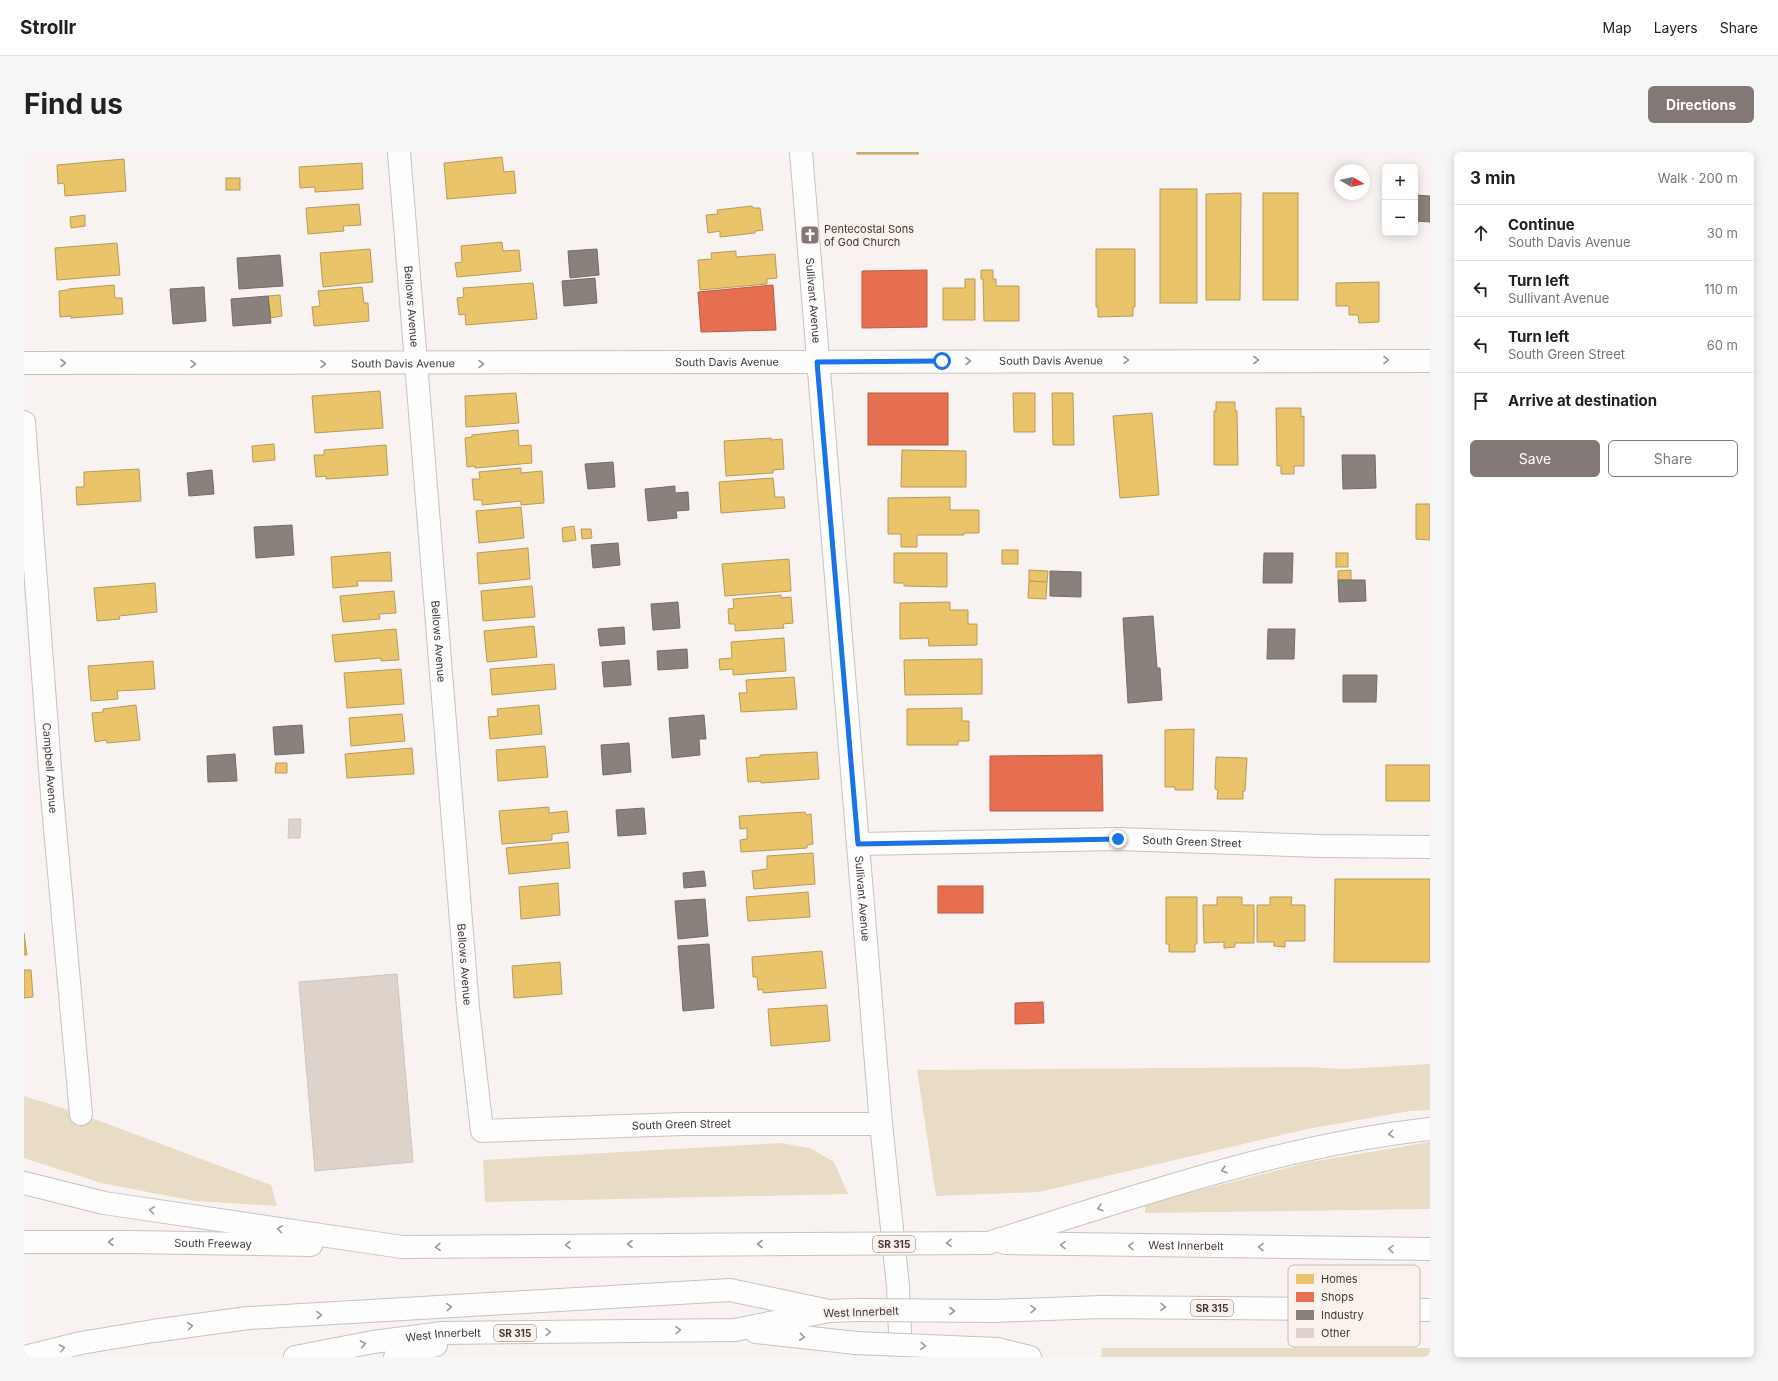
<!DOCTYPE html>
<html lang="en">
<head>
<meta charset="utf-8">
<style>
	:root { --surface:#fff; --page:#f6f6f6; --text:#202124; --muted:#757577; --line:#e0e0e0; --accent:#827976 }
	body { margin:0; font-family:Inter,sans-serif; background:var(--page); color:var(--text) }
	.controls { position:absolute; right:12px; top:12px; display:grid; overflow:hidden; border-radius:6px; box-shadow:0 2px 10px #0003 }
	.controls button { width:36px; height:36px; display:grid; place-items:center; padding:0; border:0; border-bottom:1px solid var(--line); background:var(--surface); color:var(--text); font:20px sans-serif }
	.compass { position:absolute; left:1310px; top:12px; width:36px; height:36px; border-radius:50%; background:var(--surface); box-shadow:0 2px 10px #0003; rotate:99deg }
	.stop { position:absolute; width:12px; height:12px; margin:-9px; border:3px solid #1a73e8; border-radius:50%; background:#fff }
	.stop.end { background:#1a73e8; border-color:#fff; box-shadow:0 1px 4px #0008 }
	.list { margin:0; padding:0; list-style:none }
	h2 { display:flex; justify-content:space-between; align-items:center; height:52px; margin:0; padding:0 16px; font-size:17px }
	h2 small { font-size:13px; font-weight:400; color:var(--muted) }
	.list li { display:grid; grid-template-columns:26px 1fr auto; gap:12px; align-items:center; box-sizing:border-box; height:56px; padding:0 16px; border-top:1px solid var(--line) }
	.list b { display:block; font-size:15px; white-space:nowrap }
	.list p { margin:0; font-size:13px; white-space:nowrap; color:var(--muted) }
	.list em { font-size:13px; font-style:normal; color:var(--muted) }
	.actions { display:flex; gap:8px; padding:12px 16px }
	.actions a { flex:1; padding:9px 0; border:1px solid var(--accent); border-radius:6px; text-align:center; font-size:14px; color:var(--accent) }
	.actions .main { background:var(--accent); color:#fff }
	.icon { flex:none; width:22px; height:22px; fill:none; stroke:currentColor; stroke-width:2; stroke-linecap:round; stroke-linejoin:round }
	.map { position:relative; flex:none; width:1406px; height:1205px; overflow:hidden; border-radius:6px }
	header { display:flex; align-items:center; gap:24px; box-sizing:border-box; height:56px; padding:0 20px; background:var(--surface); border-bottom:1px solid var(--line) }
	header strong { font-size:19px }
	nav { display:flex; gap:22px; margin-inline-start:auto; font-size:14px }
	.intro { display:flex; align-items:center; justify-content:space-between; box-sizing:border-box; height:96px; padding:0 24px }
	h1 { margin:0; font-size:28px }
	.button { padding:10px 18px; border-radius:6px; background:var(--accent); color:#fff; font-size:14px; font-weight:700 }
	main { display:flex; gap:24px; padding:0 24px }
	aside { flex:1; background:var(--surface); border-radius:6px; box-shadow:0 2px 10px #0003 }
	.map>svg:first-child { display:block }
	.green { fill:#e9dcc7 }
	.homes { fill:#e9c46a; stroke:#b79a5a }
	.shops { fill:#e76f51; stroke:#b65e48 }
	.industry { fill:#8a817c; stroke:#746b66 }
	.building { fill:#ddd3ca; stroke:#ccc6c1 }
	.lines { fill:none; stroke-linecap:round; stroke-linejoin:round }
	.street-casing { stroke:#c9c2be; stroke-width:24 }
	.secondary-casing { stroke:#c9c2be; stroke-width:24 }
	.highway-casing { stroke:#c9c2be; stroke-width:24 }
	.street { stroke:#fefdfd; stroke-width:22 }
	.secondary { stroke:#fefdfd; stroke-width:22 }
	.highway { stroke:#fefdfd; stroke-width:22 }
	.highway-bridge-casing { stroke:#c9c2be; stroke-width:24; stroke-linecap:butt }
	.highway-bridge { stroke:#fefdfd; stroke-width:22 }
	.oneway { stroke:#a09a98 }
	.route { stroke:#1a73e8; stroke-width:5 }
	.labels { text-anchor:middle; stroke-width:4; stroke-linejoin:round; paint-order:stroke }
	.shield { fill:#fcf2ed; stroke:#7a706c; stroke-width:1 }
	.shield-label { font-size:10px; font-weight:bold; fill:#423834 }
	.poi-label { font-size:11px; fill:#423834; stroke:#fcf2ed; text-anchor:start }
	.street-label { font-size:11px; fill:#423834; stroke:#fcf2ed }
	.key { fill:#fcf2ed; stroke:#c4bab6; stroke-width:1 }
	.key-label { font-size:11px; fill:#423834 }
</style>
</head>
<body>
<header>
<strong>Strollr</strong>
<nav><a>Map</a><a>Layers</a><a>Share</a></nav>
</header>
<div class="intro"><h1>Find us</h1><a class="button">Directions</a></div>
<main>
<div class="map">
<svg width="1406" height="1205" viewBox="0 0 1406 1205">
	<rect width="100%" height="100%" fill="#f8f3f0"/>
	<g class="green">
		<path d="M1406 912V958L1386 959 1283 977 1015 1040 912 1044 893 918 1284 915 1320 917Z"/>
		<path d="M0 944 57 962 247 1033 253 1054 171 1049 77 1031 0 1006Z"/>
		<path d="M1406 990V1057L1121 1061V1052L1286 1010Z"/>
		<path d="M757 991 786 996 810 1010 824 1042 461 1050 459 1008Z"/>
		<path d="M1078 1196H1406V1205H1077Z"/>
	</g>
	<g class="homes">
		<rect x="833" y="0" width="61" height="2"/>
		<path d="M478 5 480 20 490 19 492 41 423 47 420 11Z"/>
		<path d="M100 7 102 39 41 44 40 31 34 32 33 13Z"/>
		<path d="M338 11 339 37 291 40V35L276 36 275 15Z"/>
		<rect x="202" y="26" width="14" height="12"/>
		<rect x="1136" y="37" width="37" height="114"/>
		<path d="M1217 41 1216 148H1182V42Z"/>
		<rect x="1239" y="41" width="35" height="107"/>
		<path d="M335 52 337 73 319 74 320 79 284 82 282 56Z"/>
		<path d="M728 54 729 56H736L739 78 731 79V81L696 85V79L684 81 682 63 694 62 693 58Z"/>
		<path d="M61 63V74L47 76 46 65Z"/>
		<path d="M478 90 479 99 495 98 497 119 433 125 431 111 438 110 437 94Z"/>
		<path d="M93 91 96 123 33 128 31 96Z"/>
		<path d="M346 97 349 130 299 135 296 101Z"/>
		<path d="M1072 97H1111V155H1109V164L1074 165V155H1072Z"/>
		<path d="M712 99V105L751 102 753 126 743 127V132L676 138 674 108 688 107 687 101Z"/>
		<path d="M957 118H969V127H972V134H995V169H960L959 127H957Z"/>
		<path d="M941 127H951V168H919V136H941Z"/>
		<path d="M1355 130V170L1335 171 1334 163H1325V154H1312V131Z"/>
		<path d="M509 131 513 167 442 173 441 162 435 163 433 146 440 145 439 136Z"/>
		<path d="M90 133 91 146H98L99 162 47 166V164L36 165 35 139 44 138V137Z"/>
		<path d="M338 135 340 151H344L345 169 290 174 288 155 296 154 294 139Z"/>
		<path d="M256 143 258 164 247 166 244 144Z"/>
		<path d="M356 239 359 276 291 281 288 244Z"/>
		<path d="M492 241 495 271 442 275 441 244Z"/>
		<path d="M989 241H1011V280H990Z"/>
		<path d="M1028 241H1049L1050 293H1029Z"/>
		<path d="M1192 250H1211V259H1213L1214 313H1190V259H1192Z"/>
		<path d="M1252 256H1277V265L1280 264V314H1270V322H1257V314H1253Z"/>
		<path d="M1128 261 1135 343 1096 346 1089 264Z"/>
		<path d="M494 278 495 294 507 293 508 311 451 316V314L443 315 441 286 448 285V283Z"/>
		<path d="M747 286V288L758 287 760 317 749 318V321L702 324 700 289Z"/>
		<path d="M250 292 251 308 229 310 228 294Z"/>
		<path d="M362 293 364 323 302 327V324L292 325 290 303H300V298Z"/>
		<path d="M878 298 942 299V335H877Z"/>
		<path d="M497 316V321L518 319 520 351 497 353V349L458 353V348H450L448 327H456L455 320Z"/>
		<path d="M115 317 117 349 53 353 52 335H60V320Z"/>
		<path d="M749 326 751 345H760L761 356 697 361 695 330Z"/>
		<path d="M926 345V358H955V381H940V383H893V395H877V382H864V346Z"/>
		<path d="M1392 352H1406V388L1392 387Z"/>
		<path d="M497 355 500 386 455 391 452 359Z"/>
		<path d="M550 374 552 388 539 390 538 376Z"/>
		<path d="M557 377H567L568 386 558 387Z"/>
		<path d="M504 396 506 427 455 432 453 401Z"/>
		<rect x="978" y="398" width="16" height="14"/>
		<path d="M366 400 368 429H333L334 434 309 436 307 405Z"/>
		<path d="M870 401H923V435L880 434V431H870Z"/>
		<rect x="1312" y="401" width="12" height="14"/>
		<path d="M765 407 767 439 701 444 698 412Z"/>
		<path d="M1005 418 1024 419 1023 430 1005 429Z"/>
		<path d="M1327 418V428H1314V419Z"/>
		<path d="M1005 429 1023 430 1022 447 1004 446Z"/>
		<path d="M131 431 133 460 95 464 96 467 73 469 70 436Z"/>
		<path d="M508 434 511 465 459 469 457 439Z"/>
		<path d="M370 439 372 461 355 462 356 467 319 470 316 444Z"/>
		<path d="M757 443V446L767 445 769 471 759 472 760 476 711 479V472H705L704 457 710 456 709 447Z"/>
		<path d="M926 450V458H944V472H953V493L905 494 904 486 876 487V451Z"/>
		<path d="M510 474 513 505 463 510 460 479Z"/>
		<path d="M372 477 375 508 357 509V506L311 510 308 483Z"/>
		<path d="M760 486 762 519 709 523V517L696 518 695 507 708 506 707 490Z"/>
		<path d="M958 507V542L881 543 880 508Z"/>
		<path d="M129 509 131 537 93 539 94 547 67 549 64 514Z"/>
		<path d="M530 512 532 537 468 543 466 517Z"/>
		<path d="M377 517 380 552 323 556 320 521Z"/>
		<path d="M770 525 773 557 717 560 715 541H723L722 528Z"/>
		<path d="M112 553 116 588 83 591 82 588 71 590 68 561 79 560V557Z"/>
		<path d="M515 553 518 582 466 587 464 565 474 564 473 557Z"/>
		<path d="M938 556V569H945V589H934V593H883V557Z"/>
		<path d="M378 562 381 589 327 594 325 566Z"/>
		<path d="M1170 577 1169 638H1151V635H1141V578Z"/>
		<path d="M521 594 524 625 474 629 472 598Z"/>
		<path d="M388 596 390 622 323 626 321 602Z"/>
		<path d="M793 600 795 627 737 631V629L724 630 722 606 736 605V603Z"/>
		<path d="M1192 605 1223 606 1221 639H1219V647H1193L1194 638 1191 637Z"/>
		<path d="M252 611H263V621H251Z"/>
		<rect x="1362" y="613" width="44" height="36"/>
		<path d="M525 655V661L543 659 545 680 528 682V688L478 692 475 659Z"/>
		<path d="M781 660 782 663 787 662 789 692 783 693V696L717 700 716 688 723 687V676L716 677 715 664Z"/>
		<path d="M544 690 546 716 485 722 482 696Z"/>
		<path d="M789 701 791 732 730 737 728 719 743 717V704Z"/>
		<path d="M1311 727H1406V810H1310Z"/>
		<path d="M534 731 536 763 497 767 495 735Z"/>
		<path d="M784 740 786 765 724 769 722 745Z"/>
		<path d="M1142 745H1173V792H1171V800H1145V792H1142Z"/>
		<path d="M1193 745H1218V753H1230V791H1211V795L1200 796V790L1180 791 1179 753H1193Z"/>
		<path d="M1246 745H1268L1267 753H1281V789H1261V795L1250 794V790H1233V753H1246Z"/>
		<path d="M0 781 3 803H0Z"/>
		<path d="M798 799 802 836 739 841V837L734 838 733 825H729L728 805Z"/>
		<path d="M536 810 538 842 490 846 488 814Z"/>
		<path d="M0 818H7L9 845 0 846Z"/>
		<path d="M803 853 806 889 747 894 744 857Z"/>
	</g>
	<g class="shops">
		<path d="M903 118V175L838 176V119Z"/>
		<path d="M749 133 752 178 677 180 674 140Z"/>
		<rect x="844" y="241" width="80" height="52"/>
		<path d="M1078 603 1079 659H966V604Z"/>
		<rect x="914" y="734" width="45" height="27"/>
		<path d="M1019 850 1020 871 991 872V851Z"/>
	</g>
	<g class="industry">
		<path d="M1391 43 1406 44V70L1391 69Z"/>
		<path d="M573 97 575 123 546 126 544 99Z"/>
		<path d="M256 103 259 134 215 137 213 106Z"/>
		<path d="M571 126 573 151 540 154 538 129Z"/>
		<path d="M180 135 182 169 149 172 146 137Z"/>
		<path d="M244 144 247 171 209 174 207 147Z"/>
		<path d="M1318 303H1351L1352 336 1319 337Z"/>
		<path d="M589 310 591 335 564 337 561 312Z"/>
		<path d="M188 318 190 342 165 344 163 321Z"/>
		<path d="M651 334V341L664 340 665 358 652 359 653 366 624 369 621 337Z"/>
		<path d="M268 373 270 403 232 406 230 375Z"/>
		<path d="M594 391 596 413 569 416 567 393Z"/>
		<path d="M1240 401H1269L1268 431H1239Z"/>
		<path d="M1026 419 1057 420V445L1026 444Z"/>
		<path d="M1314 428H1341L1342 449 1315 450Z"/>
		<path d="M654 450 656 476 629 478 627 452Z"/>
		<path d="M1129 464 1133 516H1136L1138 548 1104 551 1099 466Z"/>
		<path d="M600 475 601 492 576 494 574 477Z"/>
		<path d="M1244 477H1271L1270 507H1243Z"/>
		<path d="M663 497 664 516 634 518 633 499Z"/>
		<path d="M605 508 607 533 580 535 578 510Z"/>
		<path d="M1319 523H1353L1352 550H1319Z"/>
		<path d="M680 563 682 587H675L676 603 648 606 645 566Z"/>
		<path d="M278 573 280 601 251 603 249 575Z"/>
		<path d="M605 591 607 620 579 623 577 593Z"/>
		<path d="M211 602 213 629 184 630 183 604Z"/>
		<path d="M620 656 622 682 594 684 592 658Z"/>
		<path d="M680 719 682 734 660 736 659 721Z"/>
		<path d="M681 747 684 784 654 787 651 749Z"/>
		<path d="M685 792 690 856 659 859 654 794Z"/>
	</g>
	<g class="building">
		<path d="M265 667H277L276 686H264Z"/>
		<path d="M373 822 389 1010 291 1019 275 830Z"/>
	</g>
	<g class="lines">
		<g class="street-casing">
			<g id="street">
				<path id="s1" d="M375 0 444 856 458 979 659 972H857"/>
				<path id="s2" d="M0 270 28 643 57 962"/>
				<path id="s3" d="M834 692 1094 687 1295 694 1406 695"/>
			</g>
		</g>
		<g class="secondary-casing">
			<g id="secondary">
				<path id="s4" d="M777 0 857 972 874 1134 877 1205"/>
				<path id="s5" d="M0 211C469 214 937 206 1406 209"/>
			</g>
		</g>
		<g class="highway-casing">
			<g id="highway">
				<path d="M0 1031 80 1051 378 1095 775 1092"/>
				<path id="s6" d="M0 1090H105L287 1093"/>
				<path d="M964 1091C1110 1045 1254 994 1406 977"/>
				<path id="s7" d="M981 1091 1406 1097"/>
				<path d="M970 1159 1077 1155 1406 1158"/>
				<path d="M732 1180 832 1191"/>
				<path d="M973 1197 1006 1205"/>
				<path d="M0 1205 57 1191 129 1179 224 1166 706 1138 805 1159"/>
				<path id="s8" d="M271 1205 349 1190 419 1181 711 1178 805 1159 833 1158"/>
				<path d="M371 1205 412 1193"/>
			</g>
		</g>
		<use href="#street" class="street"/>
		<use href="#secondary" class="secondary"/>
		<use href="#highway" class="highway"/>
		<g class="highway-bridge-casing">
			<g id="highway-bridge">
				<path d="M775 1092 964 1091"/>
				<path d="M833 1158 970 1159"/>
				<path d="M832 1191 973 1197"/>
			</g>
		</g>
		<use href="#highway-bridge" class="highway-bridge"/>
	</g>
	<defs><path id="oneway-chevron" d="M-2-3.5L2.5 0L-2 3.5" fill="none" stroke-width="1.6" stroke-linecap="round" stroke-linejoin="round"/></defs>
	<g class="oneway">
		<use href="#oneway-chevron" transform="translate(1102 208)"/>
		<use href="#oneway-chevron" transform="translate(1232 208)"/>
		<use href="#oneway-chevron" transform="translate(1362 208)"/>
		<use href="#oneway-chevron" transform="translate(944 209)"/>
		<use href="#oneway-chevron" transform="translate(39 211)"/>
		<use href="#oneway-chevron" transform="translate(169 212)"/>
		<use href="#oneway-chevron" transform="translate(299 212)"/>
		<use href="#oneway-chevron" transform="translate(457 212)"/>
		<use href="#oneway-chevron" transform="translate(1367 982) rotate(172)"/>
		<use href="#oneway-chevron" transform="translate(1200 1018) rotate(164)"/>
		<use href="#oneway-chevron" transform="translate(1076 1056) rotate(163)"/>
		<use href="#oneway-chevron" transform="translate(128 1058) rotate(-172)"/>
		<use href="#oneway-chevron" transform="translate(256 1077) rotate(-172)"/>
		<use href="#oneway-chevron" transform="translate(87 1090) rotate(180)"/>
		<use href="#oneway-chevron" transform="translate(925 1091) rotate(179)"/>
		<use href="#oneway-chevron" transform="translate(606 1092) rotate(180)"/>
		<use href="#oneway-chevron" transform="translate(736 1092) rotate(180)"/>
		<use href="#oneway-chevron" transform="translate(544 1093) rotate(179)"/>
		<use href="#oneway-chevron" transform="translate(1039 1093) rotate(-179)"/>
		<use href="#oneway-chevron" transform="translate(1107 1094) rotate(-179)"/>
		<use href="#oneway-chevron" transform="translate(414 1095) rotate(179)"/>
		<use href="#oneway-chevron" transform="translate(1237 1095) rotate(-179)"/>
		<use href="#oneway-chevron" transform="translate(1367 1097) rotate(-179)"/>
		<use href="#oneway-chevron" transform="translate(425 1155) rotate(-3)"/>
		<use href="#oneway-chevron" transform="translate(1139 1155) rotate(1)"/>
		<use href="#oneway-chevron" transform="translate(1009 1157) rotate(-2)"/>
		<use href="#oneway-chevron" transform="translate(928 1159)"/>
		<use href="#oneway-chevron" transform="translate(295 1163) rotate(-3)"/>
		<use href="#oneway-chevron" transform="translate(166 1174) rotate(-7)"/>
		<use href="#oneway-chevron" transform="translate(654 1178) rotate(-1)"/>
		<use href="#oneway-chevron" transform="translate(524 1180) rotate(-1)"/>
		<use href="#oneway-chevron" transform="translate(778 1185) rotate(6)"/>
		<use href="#oneway-chevron" transform="translate(339 1192) rotate(-11)"/>
		<use href="#oneway-chevron" transform="translate(899 1194) rotate(3)"/>
		<use href="#oneway-chevron" transform="translate(38 1196) rotate(-14)"/>
	</g>
	<g class="lines">
		<path class="route" d="M918 209 793 210 834 692 1094 687"/>
	</g>
	<defs>
		<g id="church-square" transform="scale(1)"><rect x="-9" y="-9" width="18" height="18" rx="4" fill="#827976" stroke="#fcf2ed"/><path d="M-1.2-6h2.4v3.5h3.3v2.4h-3.3V6h-2.4V-.1h-3.3v-2.4h3.3Z" fill="#fff"/></g>
	</defs>
	<g fill-rule="evenodd">
		<use href="#church-square" x="786" y="83"/>
	</g>
	<g class="labels">
		<g class="shield">
			<rect x="849" y="1084" width="42" height="16" rx="3"/>
			<rect x="1167" y="1148" width="42" height="16" rx="3"/>
			<rect x="470" y="1173" width="42" height="16" rx="3"/>
		</g>
		<g class="shield-label">
			<text x="870" y="1096">SR 315</text>
			<text x="1188" y="1160">SR 315</text>
			<text x="491" y="1185">SR 315</text>
		</g>
		<g class="poi-label">
			<text x="800" y="81">Pentecostal Sons<tspan x="800" dy="13">of God Church</tspan></text>
		</g>
		<g class="street-label">
			<text dy="4" stroke="none"><textPath href="#s4" startOffset="149">Sullivant Avenue</textPath></text>
			<text dy="4" stroke="none"><textPath href="#s1" startOffset="155">Bellows Avenue</textPath></text>
			<text dy="4" stroke="none"><textPath href="#s5" startOffset="1027">South Davis Avenue</textPath></text>
			<text dy="4" stroke="none"><textPath href="#s5" startOffset="703">South Davis Avenue</textPath></text>
			<text dy="4" stroke="none"><textPath href="#s5" startOffset="379">South Davis Avenue</textPath></text>
			<text dy="4" stroke="none"><textPath href="#s1" startOffset="491">Bellows Avenue</textPath></text>
			<text dy="4" stroke="none"><textPath href="#s2" startOffset="347">Campbell Avenue</textPath></text>
			<text dy="4" stroke="none"><textPath href="#s3" startOffset="334">South Green Street</textPath></text>
			<text dy="4" stroke="none"><textPath href="#s4" startOffset="749">Sullivant Avenue</textPath></text>
			<text dy="4" stroke="none"><textPath href="#s1" startOffset="815">Bellows Avenue</textPath></text>
			<text dy="4" stroke="none"><textPath href="#s1" startOffset="1182">South Green Street</textPath></text>
			<text dy="4" stroke="none"><textPath href="#s6" startOffset="189">South Freeway</textPath></text>
			<text dy="4" stroke="none"><textPath href="#s7" startOffset="181">West Innerbelt</textPath></text>
			<text transform="translate(837 1160) rotate(-2)" y="4">West Innerbelt</text>
			<text dy="4" stroke="none"><textPath href="#s8" startOffset="150">West Innerbelt</textPath></text>
		</g>
	</g>
	<rect x="1264" y="1113" width="132" height="82" rx="6" class="key"/>
	<rect x="1272" y="1122" width="18" height="10" fill="#e9c46a"/>
	<rect x="1272" y="1140" width="18" height="10" fill="#e76f51"/>
	<rect x="1272" y="1158" width="18" height="10" fill="#8a817c"/>
	<rect x="1272" y="1176" width="18" height="10" fill="#ddd3ca"/>
	<g class="key-label">
		<text x="1297" y="1131">Homes</text>
		<text x="1297" y="1149">Shops</text>
		<text x="1297" y="1167">Industry</text>
		<text x="1297" y="1185">Other</text>
	</g>
</svg>
<div class="controls">
<button>+</button>
<button>−</button>
</div>
<svg class="compass" viewBox="-18 -18 36 36"><path d="M0-13l5 13h-10z" fill="#e53935"/><path d="M0 13l5-13h-10z" fill="#757577"/></svg>
<div class="stop" style="left:918px;top:209px"></div>
<div class="stop end" style="left:1094px;top:687px"></div>
</div>
<aside>
<h2>3 min<small>Walk · 200 m</small></h2>
<ul class="list">
<li><svg class="icon" aria-label="ahead" viewBox="0 0 24 24"><path d="M12 20V5M6 11l6-6 6 6"/></svg><div><b>Continue</b><p>South Davis Avenue</p></div><em>30 m</em></li>
<li><svg class="icon" aria-label="left" viewBox="0 0 24 24"><path d="M17 20v-9H6M10 6l-5 5 5 5"/></svg><div><b>Turn left</b><p>Sullivant Avenue</p></div><em>110 m</em></li>
<li><svg class="icon" aria-label="left" viewBox="0 0 24 24"><path d="M17 20v-9H6M10 6l-5 5 5 5"/></svg><div><b>Turn left</b><p>South Green Street</p></div><em>60 m</em></li>
<li><svg class="icon" aria-label="arrive" viewBox="0 0 24 24"><path d="M6 21V4h12l-3 4 3 4H6"/></svg><div><b>Arrive at destination</b></div></li>
</ul>
<div class="actions"><a class="main">Save</a><a>Share</a></div>
</aside>
</main>
</body>
</html>
